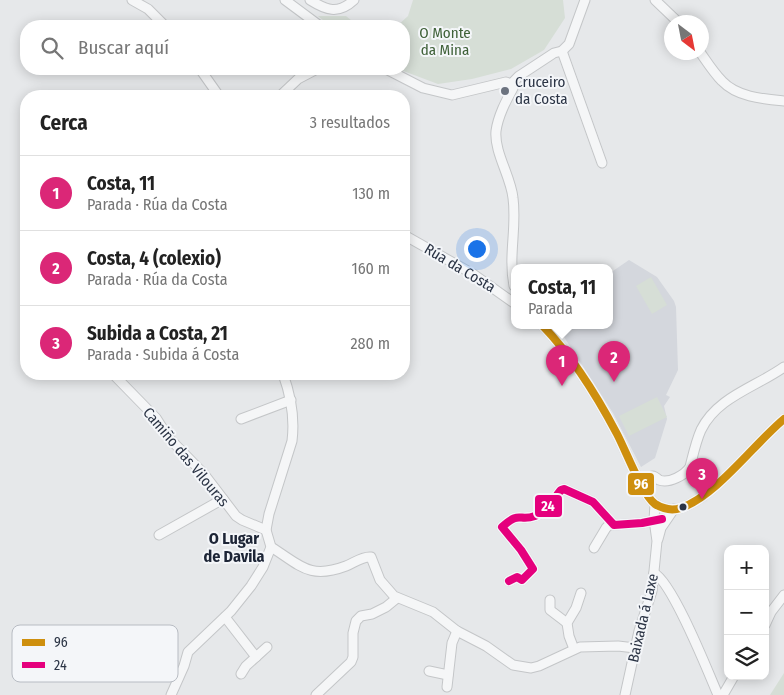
<!DOCTYPE html>
<html lang="es">
<head>
<meta charset="utf-8">
<style>
	:root { --surface:#fff; --page:#f2f2f2; --text:#222; --muted:#767676; --line:#e0e0e0; --accent:#db2777 }
	body { margin:0; font-family:"Fira Sans Condensed",sans-serif; background:var(--page); color:var(--text) }
	.controls { position:absolute; right:15px; bottom:15px; display:grid; overflow:hidden; border-radius:10px; box-shadow:0 2px 12px #0003 }
	.controls button { width:45px; height:45px; display:grid; place-items:center; padding:0; border:0; border-bottom:1px solid var(--line); background:var(--surface); color:var(--text); font:25px sans-serif }
	.compass { position:absolute; left:664px; top:15px; width:45px; height:45px; border-radius:50%; background:var(--surface); box-shadow:0 2px 12px #0003; rotate:148deg }
	.you { position:absolute; left:476px; top:248px; width:18px; height:18px; margin:-12px; border:4px solid #fff; border-radius:50%; background:#1a73e8; box-shadow:0 0 0 8px #1a73e833 }
	.badge { display:grid; place-items:center; width:32px; height:32px; border-radius:50%; background:var(--accent); color:#fff; font-size:16px; font-weight:700 }
	.pin { position:absolute; translate:-50% -41px; filter:drop-shadow(0 1px 2px #0008) }
	.pin::after { content:''; position:absolute; top:26px; width:18px; height:15px; background:inherit; clip-path:polygon(0 0,100% 0,50% 100%) }
	.popup { position:absolute; left:511px; top:264px; width:102px; height:65px; box-sizing:border-box; display:grid; place-content:center; border-radius:10px; background:var(--surface); filter:drop-shadow(0 1px 4px #0005); font-size:16px; white-space:nowrap; color:var(--muted) }
	.popup b { font-size:19px; color:var(--text) }
	.popup::after { content:''; position:absolute; left:50%; top:100%; margin-left:-10px; border:10px solid transparent; border-top-color:var(--surface) }
	.list { margin:0; padding:0; list-style:none }
	h2 { display:flex; justify-content:space-between; align-items:center; height:65px; margin:0; padding:0 20px; font-size:21px }
	h2 small { font-size:16px; font-weight:400; color:var(--muted) }
	.list li { display:grid; grid-template-columns:32px 1fr auto; gap:15px; align-items:center; box-sizing:border-box; height:75px; padding:0 20px; border-top:1px solid var(--line) }
	.list b { display:block; font-size:19px; white-space:nowrap }
	.list p { margin:0; font-size:16px; white-space:nowrap; color:var(--muted) }
	.list em { font-size:16px; font-style:normal; color:var(--muted) }
	.icon { flex:none; width:28px; height:28px; fill:none; stroke:currentColor; stroke-width:2; stroke-linecap:round; stroke-linejoin:round }
	.map { position:relative; flex:none; width:784px; height:695px; overflow:hidden }
	.search { position:absolute; background:var(--surface); box-shadow:0 2px 12px #0003; left:20px; top:20px; width:390px; height:55px; display:flex; align-items:center; gap:12px; box-sizing:border-box; padding:0 18px; border-radius:20px; color:var(--muted); font-size:19px }
	.panel { position:absolute; background:var(--surface); box-shadow:0 2px 12px #0003; left:20px; top:90px; width:390px; height:290px; border-radius:20px }
	.map>svg:first-child { display:block }
	.built { fill:#d4d7dd }
	.green { fill:#d6ded6 }
	.lines { fill:none; stroke-linecap:round; stroke-linejoin:round }
	.minor-casing { stroke:#c4c6c8; stroke-width:11 }
	.minor { stroke:#f5f6f7; stroke-width:9 }
	.bus-1-casing { stroke:#f4f6f9; stroke-width:11 }
	.bus-2-casing { stroke:#f4f6f9; stroke-width:11 }
	.bus-1 { stroke:#ce8f0e; stroke-width:8 }
	.bus-2 { stroke:#e5007d; stroke-width:8 }
	.poi-dot { fill:#6c737f; stroke:#f4f6f9; stroke-width:2 }
	.bus-dot { fill:#2b3445; stroke:#f4f6f9; stroke-width:2 }
	.labels { text-anchor:middle; stroke-width:4; stroke-linejoin:round; paint-order:stroke }
	.park-label { font-size:15px; fill:#3f6138; stroke:#f4f6f9 }
	.poi-label { font-size:15px; fill:#2b3445; stroke:#f4f6f9; text-anchor:start }
	.street-label { font-size:15px; fill:#2b3445; stroke:#f4f6f9 }
	.neighbourhood-label { font-size:16px; font-weight:bold; fill:#1d2536; stroke:#f4f6f9 }
	.key { fill:#f4f6f9; stroke:#b8bcc3; stroke-width:1 }
	.key-label { font-size:14px; fill:#2b3445 }
	.line-badge { stroke:#f4f6f9; stroke-width:2 }
	.badge-label { font-size:14px; text-anchor:middle; font-weight:bold; fill:#fff }
</style>
</head>
<body>
<div class="map">
<svg width="784" height="695" viewBox="0 0 784 695">
	<rect width="100%" height="100%" fill="#e6e8ea"/>
	<path class="built" d="M629 260 657 277 674 301 676 307 678 370 666 395 670 397 664 406 667 419 655 458 641 467 613 413 564 337 552 325H610V273Z"/>
	<g class="green">
		<path d="M413 0H563L565 18 544 50 511 69 472 79 438 84 398 69H404V26H397L408 16Z"/>
		<path d="M318 16H346L358 26H330Z"/>
		<path d="M651 277 667 305 652 314 636 286Z"/>
		<path d="M657 397 667 417 629 436 619 416Z"/>
		<path d="M784 673V695H770Z"/>
	</g>
	<g class="lines">
		<g class="minor-casing">
			<g id="minor">
				<path d="M132 0 148 9 165 26"/>
				<path d="M285 0 320 26"/>
				<path d="M310 0C326 10 338 15 354 0"/>
				<path d="M655 0 678 22"/>
				<path d="M562 51 602 163"/>
				<path d="M700 52C707 62 714 73 722 81 737 97 763 99 784 101"/>
				<path d="M200 69 219 96"/>
				<path d="M386 69 423 88 452 95 506 82 511 84"/>
				<path d="M280 96 298 79 317 69"/>
				<path d="M404 235 473 274 514 303"/>
				<path d="M514 286C508 255 517 228 513 198 511 177 494 152 496 131 498 116 506 101 513 88L511 84 519 76 554 53 562 51 569 44 585 0"/>
				<path d="M542 325C572 356 597 396 617 434 626 451 642 494 655 504 663 509 672 511 681 508 716 496 754 444 784 419"/>
				<path d="M113 374 156 418 168 437 204 474 236 516 242 520 266 530"/>
				<path d="M241 419 291 400"/>
				<path d="M641 481 652 476C655 476 657 478 659 480 669 484 685 475 690 467 693 455 696 441 701 430 717 397 756 387 784 367"/>
				<path d="M159 535 223 499"/>
				<path d="M658 539 661 528 674 509"/>
				<path d="M271 547C300 565 309 580 346 566 354 563 362 556 371 557L380 580 394 596 433 612 457 631 486 646 513 665 531 668 539 666 580 647 618 646 635 648"/>
				<path d="M594 548 606 528 611 523"/>
				<path d="M654 573C673 583 708 672 718 695"/>
				<path d="M509 581 517 577 522 580 533 569 521 550 502 527C521 510 518 522 535 516 547 512 554 498 561 490L564 489 593 502 614 525 642 523 662 519"/>
				<path d="M550 600V610L567 623"/>
				<path d="M225 617 256 657"/>
				<path d="M765 625 771 612 784 595"/>
				<path d="M574 649 569 636 567 623 576 608 581 593"/>
				<path d="M429 671 448 675"/>
				<path d="M241 674 246 666 267 647"/>
				<path d="M447 687 452 643 457 631"/>
				<path d="M171 695 184 666 188 652 231 611 251 586 263 567 271 547 266 530 269 514 292 441C295 417 291 396 283 374"/>
				<path d="M316 695 351 662 353 657V633L356 621 361 616 372 614 386 607 397 598"/>
				<path d="M625 695 639 631 652 591 657 541 654 520 655 504"/>
				<path d="M723 695 734 676"/>
			</g>
		</g>
		<use href="#minor" class="minor"/>
		<g class="bus-1-casing">
			<path id="bus-1" d="M542 325C572 356 597 396 617 434 626 451 642 494 655 504 663 509 672 511 681 508 716 496 754 444 784 419"/>
		</g>
		<g class="bus-2-casing">
			<path id="bus-2" d="M509 581 517 577 522 580 533 569 521 550 502 527C521 510 518 522 535 516 547 512 554 498 561 490L564 489 593 502 614 525 642 523 662 519"/>
		</g>
		<use href="#bus-1" class="bus-1"/>
		<use href="#bus-2" class="bus-2"/>
	</g>
	<circle class="poi-dot" cx="505" cy="91" r="5"/>
	<circle class="bus-dot" cx="683" cy="507" r="4.5"/>
	<g class="labels">
		<g class="park-label">
			<text x="445" y="38">O Monte<tspan x="445" dy="17">da Mina</tspan></text>
		</g>
		<g class="poi-label">
			<text x="515" y="87">Cruceiro<tspan x="515" dy="17">da Costa</tspan></text>
		</g>
		<g class="street-label">
			<text transform="translate(460 268) rotate(31)" y="5">Rúa da Costa</text>
			<text transform="translate(186 457) rotate(50)" y="5">Camiño das Vilouras</text>
			<text transform="translate(643 618) rotate(-77)" y="5">Baixada á Laxe</text>
		</g>
		<g class="neighbourhood-label">
			<text x="234" y="544">O Lugar<tspan x="234" dy="18">de Davila</tspan></text>
		</g>
	</g>
	<rect x="12" y="625" width="166" height="57" rx="8" class="key"/>
	<rect x="22" y="639" width="23" height="7" fill="#ce8f0e"/>
	<rect x="22" y="662" width="23" height="6" fill="#e5007d"/>
	<g class="key-label">
		<text x="54" y="647">96</text>
		<text x="54" y="670">24</text>
	</g>
	<g class="line-badge">
		<rect x="627" y="472" width="28" height="24" rx="5" fill="#ce8f0e"/>
		<rect x="534" y="494" width="29" height="24" rx="5" fill="#e5007d"/>
	</g>
	<g class="badge-label">
		<text x="641" y="489">96</text>
		<text x="548" y="511">24</text>
	</g>
</svg>
<div class="controls">
<button>+</button>
<button>−</button>
<button><svg class="icon" aria-label="layers" viewBox="0 0 24 24"><path d="M12 4l9 5-9 5-9-5zM3 14l9 5 9-5"/></svg></button>
</div>
<svg class="compass" viewBox="-18 -18 36 36"><path d="M0-13l5 13h-10z" fill="#e53935"/><path d="M0 13l5-13h-10z" fill="#767676"/></svg>
<div class="you"></div>
<div class="pin badge" style="left:562px;top:386px">1</div>
<div class="popup"><b>Costa, 11</b>Parada</div>
<div class="pin badge" style="left:614px;top:382px">2</div>
<div class="pin badge" style="left:702px;top:499px">3</div>
<div class="search"><svg class="icon" aria-label="search" viewBox="0 0 24 24"><circle cx="10" cy="10" r="6"/><path d="M15 15l6 6"/></svg>Buscar aquí</div>
<section class="panel">
<h2>Cerca<small>3 resultados</small></h2>
<ul class="list">
<li><span class="badge">1</span><div><b>Costa, 11</b><p>Parada · Rúa da Costa</p></div><em>130 m</em></li>
<li><span class="badge">2</span><div><b>Costa, 4 (colexio)</b><p>Parada · Rúa da Costa</p></div><em>160 m</em></li>
<li><span class="badge">3</span><div><b>Subida a Costa, 21</b><p>Parada · Subida á Costa</p></div><em>280 m</em></li>
</ul>
</section>
</div>
</body>
</html>
